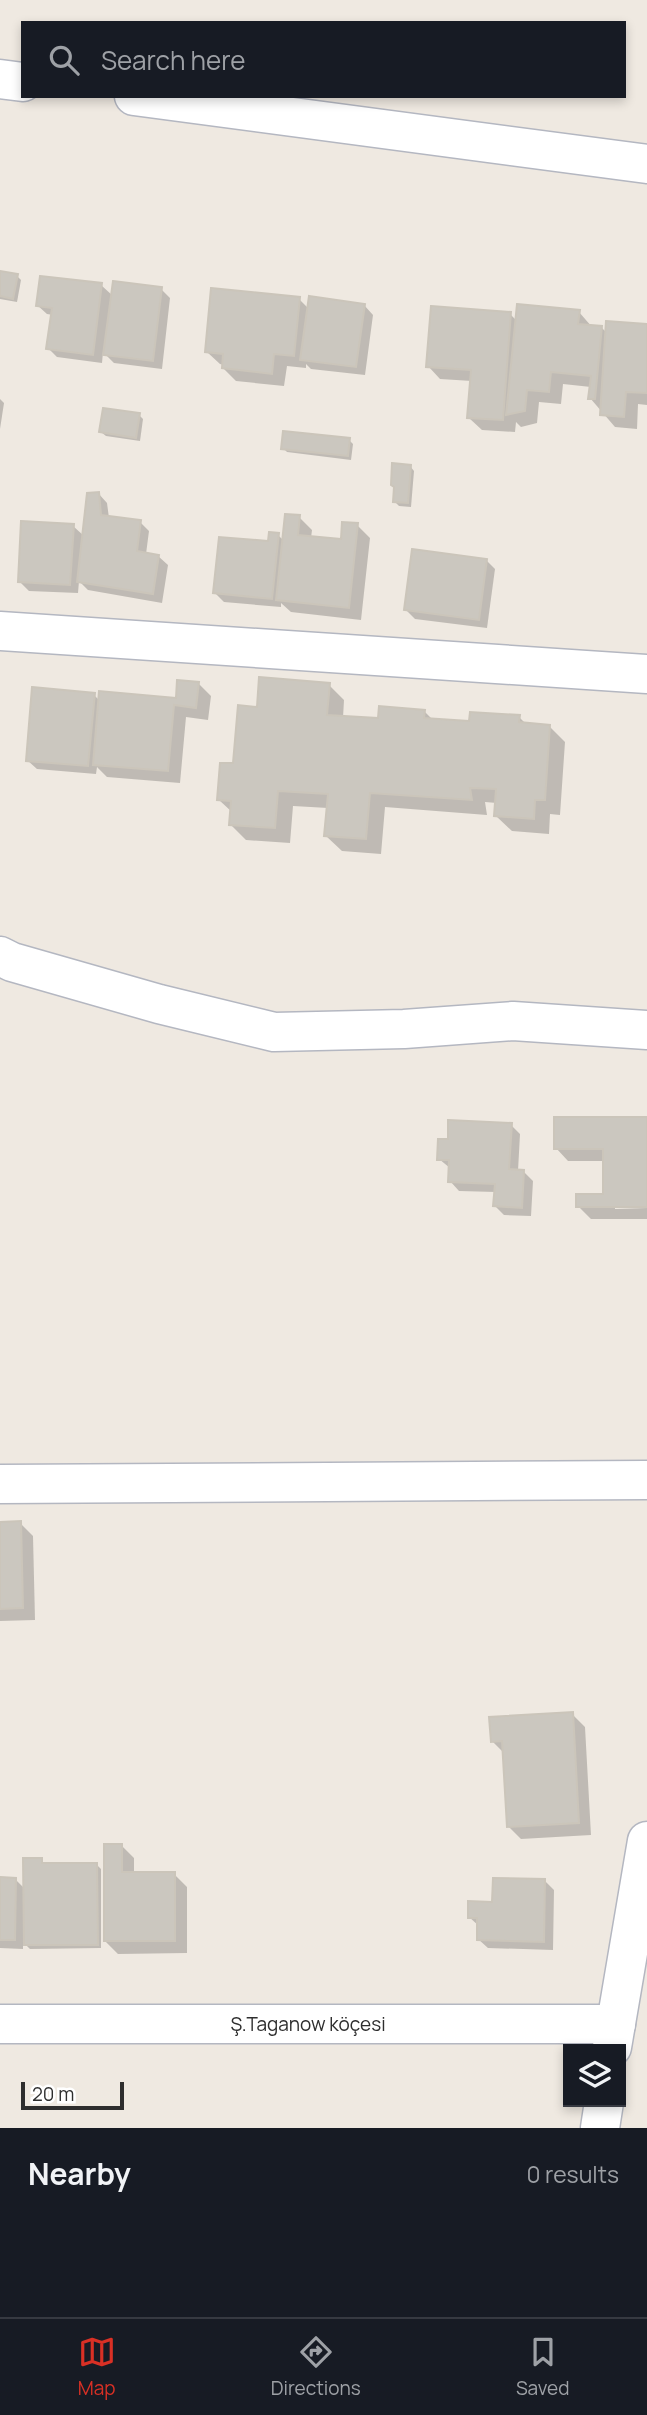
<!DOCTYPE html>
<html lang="en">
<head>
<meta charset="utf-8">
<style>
	:root { --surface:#171b24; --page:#20242c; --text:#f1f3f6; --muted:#9ea1a6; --line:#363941; --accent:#d93025 }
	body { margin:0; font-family:Manrope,sans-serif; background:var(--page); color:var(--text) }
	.controls { position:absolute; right:21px; bottom:21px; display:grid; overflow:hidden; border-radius:0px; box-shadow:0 4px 10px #0003 }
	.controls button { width:63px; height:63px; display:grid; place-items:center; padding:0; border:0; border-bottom:2px solid var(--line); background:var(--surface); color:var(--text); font:35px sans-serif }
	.scale { position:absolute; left:21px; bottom:18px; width:103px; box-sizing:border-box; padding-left:7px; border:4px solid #2e2e2e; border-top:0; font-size:19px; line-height:24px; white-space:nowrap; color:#2e2e2e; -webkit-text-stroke:5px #fff; paint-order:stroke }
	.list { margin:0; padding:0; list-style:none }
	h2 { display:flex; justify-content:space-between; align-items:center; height:91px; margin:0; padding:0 28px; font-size:30px }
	h2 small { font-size:23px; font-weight:400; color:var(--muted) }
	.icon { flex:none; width:38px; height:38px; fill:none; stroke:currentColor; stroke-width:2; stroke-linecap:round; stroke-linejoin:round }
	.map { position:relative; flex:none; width:647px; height:2128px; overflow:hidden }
	.search { position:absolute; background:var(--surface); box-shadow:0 4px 10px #0003; left:21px; right:21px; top:21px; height:77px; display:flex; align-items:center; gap:18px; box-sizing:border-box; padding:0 24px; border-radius:0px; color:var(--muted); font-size:26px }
	.sheet { height:189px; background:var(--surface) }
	nav { display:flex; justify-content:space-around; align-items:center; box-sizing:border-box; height:98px; border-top:2px solid var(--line); background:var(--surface); font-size:19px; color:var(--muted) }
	nav a { display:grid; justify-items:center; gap:4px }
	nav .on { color:var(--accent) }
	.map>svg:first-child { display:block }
	.shadow { fill:#0003 }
	.building { fill:#cbc7bf; stroke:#cbc5ba; stroke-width:2 }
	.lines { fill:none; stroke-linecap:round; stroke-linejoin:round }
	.street-casing { stroke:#b4b7c1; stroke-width:41 }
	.secondary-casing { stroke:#b4b7c1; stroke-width:41 }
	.street { stroke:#fff; stroke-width:38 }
	.secondary { stroke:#fff; stroke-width:38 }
	.labels { text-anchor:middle; stroke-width:5; stroke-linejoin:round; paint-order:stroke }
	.street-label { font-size:19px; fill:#2e2e2e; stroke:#fff }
</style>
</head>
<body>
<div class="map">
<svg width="647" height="2128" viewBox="0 0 647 2128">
	<rect width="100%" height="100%" fill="#efe9e1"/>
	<g class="shadow">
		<path d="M0 273 17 276 21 280 17 302 0 299Z"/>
		<path d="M101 285 113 296 161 289 170 298 162 369 114 363 103 352 102 363 57 357 48 348 53 315 47 314 37 305Z"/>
		<path d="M299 299 309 309 364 305 373 315 365 375 311 369 306 364V368L287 366 284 386 236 381 223 368 224 365 220 364 207 352Z"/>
		<path d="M579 312 592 327 602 328 607 333 647 326V405L638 404 637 429 615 427 590 398 591 387 563 384 561 404 539 402 537 423 521 427 516 422 515 432 482 430 469 418 472 381 440 379 428 366 510 314 517 321Z"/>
		<path d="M0 399 4 403 0 429Z"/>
		<path d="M139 415 143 419 140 441 106 436 101 432Z"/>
		<path d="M349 440 353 444 351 460 287 452 283 448Z"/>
		<path d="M410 466 414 471 411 507 399 506 395 502Z"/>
		<path d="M98 493 107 503 109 518 140 522 149 531 146 554 158 556 168 565 162 603 88 590 79 581 78 593 29 591 19 581 73 526 84 536Z"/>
		<path d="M299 517 312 530 311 538 342 541 357 525 370 538 361 620 291 612 281 603V607L224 602 215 593 278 535 284 541Z"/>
		<path d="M486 560 495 569 487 628 415 619 406 610Z"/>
		<path d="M198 683 211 696 208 720 186 717 180 783 107 777 97 767 96 774 37 769 27 760 94 695 100 701 177 700Z"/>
		<path d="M329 685 344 700 343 718 380 720 424 711 433 720 471 723 519 717 527 725 549 726 565 742 560 815 550 814 549 834 512 831 496 816 497 803 485 802 487 815 385 807 381 854 342 851 326 836 328 808 293 806 290 843 246 840 231 825 232 812 219 800 259 709Z"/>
		<path d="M647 1119V1205H615V1209L647 1208V1219H591L578 1206 605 1195V1161H568L556 1148Z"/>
		<path d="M511 1125 520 1134 518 1171 524 1172 533 1181 531 1216 504 1215 495 1206 496 1192 459 1191 450 1181V1168L439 1159 450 1141Z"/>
		<path d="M0 1523H20L33 1536 35 1620 0 1621Z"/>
		<path d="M572 1714 585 1727 591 1835 521 1839 508 1826 504 1753 492 1741Z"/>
		<path d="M121 1845 134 1858V1874H174L187 1887V1953L118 1954 105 1941Z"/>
		<path d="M41 1860 46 1865 96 1864 101 1869V1948L30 1949 23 1942V1949L0 1948V1879H15L25 1889Z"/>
		<path d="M545 1881 554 1890 553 1950 488 1948 478 1939 479 1926 469 1917Z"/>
	</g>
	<g class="building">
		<path d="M0 271 18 274 13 299 0 296Z"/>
		<path d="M40 276 102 283 93 355 46 349 52 308 36 306Z"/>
		<path d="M113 281 162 287 153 361 103 355Z"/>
		<path d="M211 288 300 297 294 356 274 354 272 374 222 368 223 354 205 352Z"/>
		<path d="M309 296 365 304 356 367 300 360Z"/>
		<path d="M517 304 580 310 578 324 602 326 595 399H588L591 376 551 372 549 392 527 390 525 411 506 415Z"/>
		<path d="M431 306 511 312 503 420 467 418 471 370 426 367Z"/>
		<path d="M606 321 647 324V393L626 392 624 417 600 415Z"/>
		<path d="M103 408 140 413 136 438 99 432Z"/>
		<path d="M283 431 350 438 348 456 281 449Z"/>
		<path d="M392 463 411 465 408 503 393 502 394 487 391 485Z"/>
		<path d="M99 492 101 515 141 520 137 551 159 555 153 594 77 582 87 493Z"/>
		<path d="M285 514 300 515 298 535 341 539 342 522 358 523 349 608 276 600Z"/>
		<path d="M21 521 74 524 70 585 18 582Z"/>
		<path d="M269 532 279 533 272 599 213 593 219 537 268 541Z"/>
		<path d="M412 549 487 559 479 620 404 610Z"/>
		<path d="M259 677 330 683 327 715 378 718 379 706 425 710 424 718 469 721 470 712 520 715 519 722 550 725 545 800H535L534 819 494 816 496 789 470 788 472 800 370 793 366 839 324 836 328 794 278 791 275 828 229 825 231 801 217 800 220 763H233L238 705 257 707Z"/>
		<path d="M177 680 199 682 196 708 174 705 168 771 93 765 99 691 176 698Z"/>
		<path d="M32 687 95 693 88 766 26 761Z"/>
		<path d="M554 1117H647V1207H576V1194H603V1149H554Z"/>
		<path d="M448 1120 512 1123 509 1169 524 1170 522 1208 493 1206 495 1184 448 1182 449 1160H437L438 1139H448Z"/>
		<path d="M21 1521 23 1608 0 1609V1522Z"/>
		<path d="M573 1712 579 1823 507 1827 502 1741 491 1742 489 1717Z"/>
		<path d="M104 1844H122V1872H175V1941H104Z"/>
		<path d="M23 1858H42V1863H97L98 1945H24Z"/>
		<path d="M0 1877 16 1878 15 1940H0Z"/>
		<path d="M493 1878 545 1879 544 1942 477 1940V1918H468V1901L492 1902Z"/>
	</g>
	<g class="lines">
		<g class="street-casing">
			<g id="street">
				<path d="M0 631 647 674"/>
				<path d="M0 956 12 962 159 1004 274 1032 404 1029 513 1021 647 1030"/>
				<path d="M0 1484 647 1480"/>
				<path id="s1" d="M0 2024H616"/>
				<path d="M612 2047 647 1841"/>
				<path d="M600 2128 604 2102"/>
			</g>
		</g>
		<g class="secondary-casing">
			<g id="secondary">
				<path d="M0 79 23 82"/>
				<path d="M134 96 647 164"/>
			</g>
		</g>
		<use href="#street" class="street"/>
		<use href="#secondary" class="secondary"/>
	</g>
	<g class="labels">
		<g class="street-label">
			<text dy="7" stroke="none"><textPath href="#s1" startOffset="308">Ş.Taganow köçesi</textPath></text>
		</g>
	</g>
</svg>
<div class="controls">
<button><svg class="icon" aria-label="layers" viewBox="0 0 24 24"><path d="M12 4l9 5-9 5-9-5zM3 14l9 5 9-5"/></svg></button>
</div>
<div class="scale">20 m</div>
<div class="search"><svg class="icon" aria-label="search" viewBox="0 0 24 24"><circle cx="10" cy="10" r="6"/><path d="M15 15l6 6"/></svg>Search here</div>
</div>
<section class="sheet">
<h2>Nearby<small>0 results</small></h2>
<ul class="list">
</ul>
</section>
<nav>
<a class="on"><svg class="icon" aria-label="map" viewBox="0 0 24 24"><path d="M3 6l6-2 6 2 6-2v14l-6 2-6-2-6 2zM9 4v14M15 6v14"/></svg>Map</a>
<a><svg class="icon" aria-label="directions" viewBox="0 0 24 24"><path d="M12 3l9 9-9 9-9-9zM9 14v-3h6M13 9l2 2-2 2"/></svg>Directions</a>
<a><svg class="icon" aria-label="saved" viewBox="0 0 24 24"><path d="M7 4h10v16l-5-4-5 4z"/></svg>Saved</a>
</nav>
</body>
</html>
